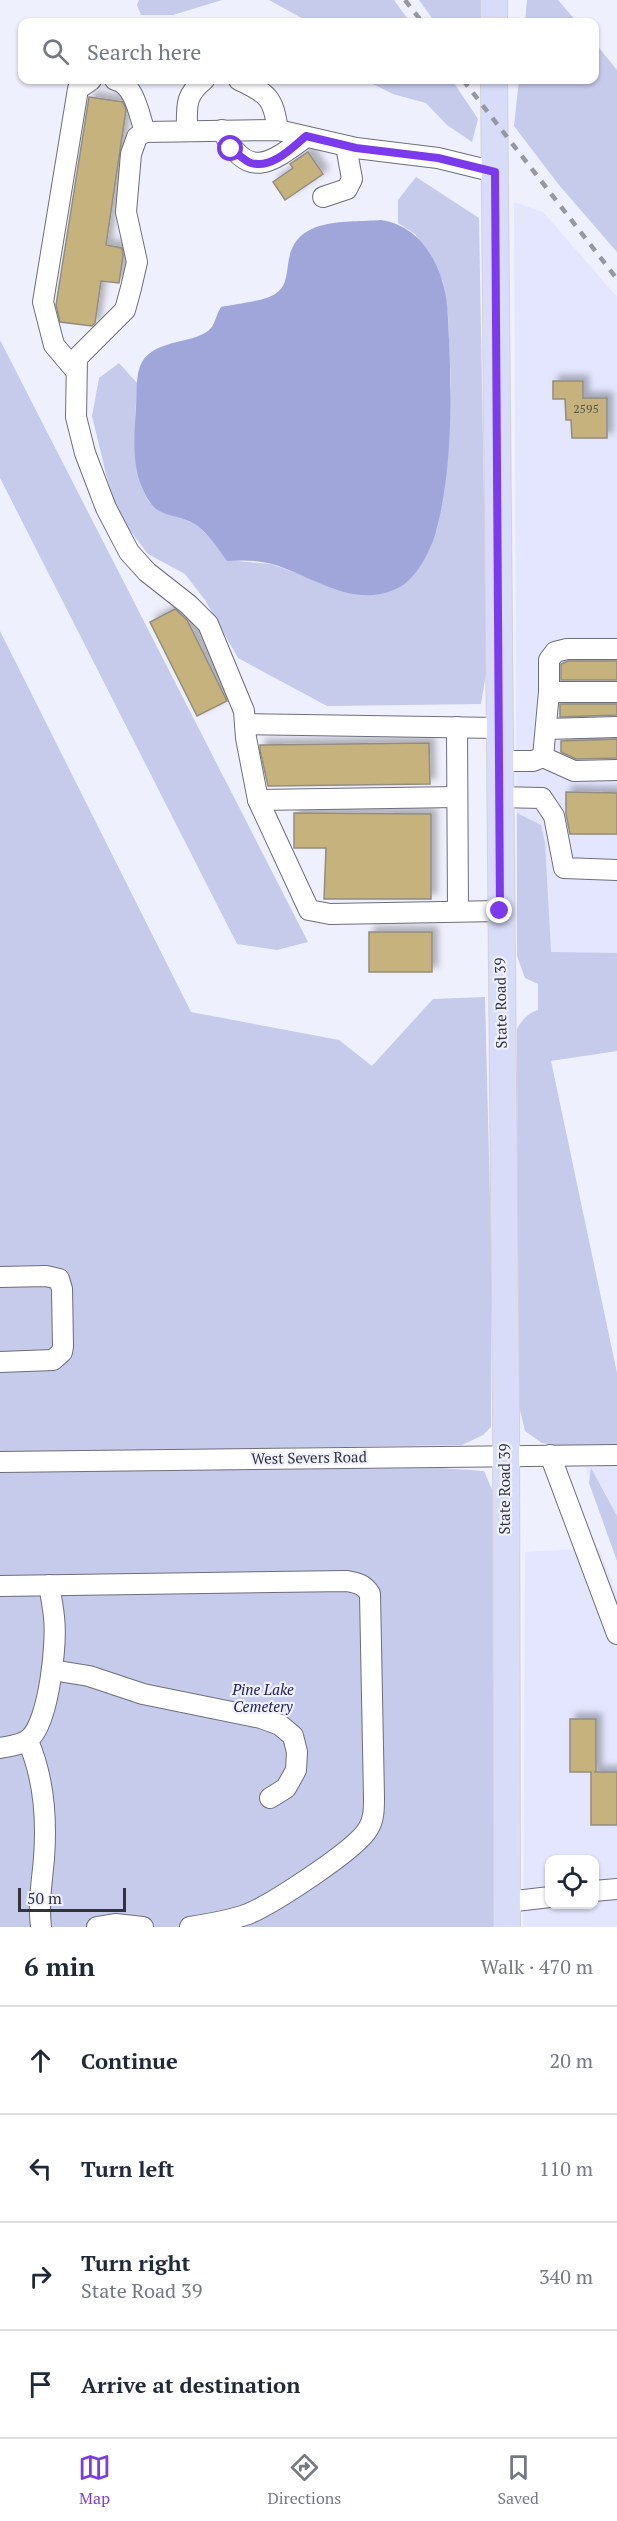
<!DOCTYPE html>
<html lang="en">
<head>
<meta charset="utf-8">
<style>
	:root { --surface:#fff; --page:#f2f2f3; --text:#1f2937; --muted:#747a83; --line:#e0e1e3; --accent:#7c3aed }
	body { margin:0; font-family:"PT Serif",serif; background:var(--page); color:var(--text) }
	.controls { position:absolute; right:18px; bottom:18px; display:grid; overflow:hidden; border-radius:12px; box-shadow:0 2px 4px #0004 }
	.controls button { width:54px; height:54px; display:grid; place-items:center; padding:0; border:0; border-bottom:2px solid var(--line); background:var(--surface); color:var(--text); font:30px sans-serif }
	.scale { position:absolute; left:18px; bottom:15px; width:108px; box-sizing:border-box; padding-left:6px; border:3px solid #33343a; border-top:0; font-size:16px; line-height:21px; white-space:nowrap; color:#33343a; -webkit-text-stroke:4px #eff0fd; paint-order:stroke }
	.stop { position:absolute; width:18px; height:18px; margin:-14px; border:4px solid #7c3aed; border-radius:50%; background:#fff }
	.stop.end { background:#7c3aed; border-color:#fff; box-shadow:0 2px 6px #0008 }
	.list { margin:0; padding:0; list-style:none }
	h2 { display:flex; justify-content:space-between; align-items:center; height:78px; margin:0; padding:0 24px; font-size:26px }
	h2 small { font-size:20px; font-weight:400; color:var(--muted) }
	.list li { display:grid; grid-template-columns:39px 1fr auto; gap:18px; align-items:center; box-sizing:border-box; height:108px; padding:0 24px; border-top:2px solid var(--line) }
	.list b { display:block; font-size:22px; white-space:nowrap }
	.list p { margin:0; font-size:20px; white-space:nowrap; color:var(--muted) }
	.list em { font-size:20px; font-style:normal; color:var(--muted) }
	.icon { flex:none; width:33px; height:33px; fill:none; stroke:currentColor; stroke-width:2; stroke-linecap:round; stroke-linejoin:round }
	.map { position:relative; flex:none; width:617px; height:1927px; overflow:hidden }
	.search { position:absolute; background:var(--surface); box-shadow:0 2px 4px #0004; left:18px; right:18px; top:18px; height:66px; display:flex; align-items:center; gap:15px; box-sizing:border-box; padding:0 21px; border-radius:12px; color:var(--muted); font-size:22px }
	.sheet { height:510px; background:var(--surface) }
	nav { display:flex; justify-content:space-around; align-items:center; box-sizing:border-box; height:84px; border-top:2px solid var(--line); background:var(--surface); font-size:16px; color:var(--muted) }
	nav a { display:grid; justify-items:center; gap:3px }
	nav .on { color:var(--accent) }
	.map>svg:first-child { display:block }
	.built { fill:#e3e6fe; fill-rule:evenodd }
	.green { fill:#c6caeb }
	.water { fill:#a1a6da }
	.building { fill:#c6b27c; stroke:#938d7f; stroke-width:1.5; filter:url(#shadow) }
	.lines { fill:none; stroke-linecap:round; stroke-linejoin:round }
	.minor-casing { stroke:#6c6e7c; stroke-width:22 }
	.major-casing { stroke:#d2d2d4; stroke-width:28 }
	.minor { stroke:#fff; stroke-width:20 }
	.major { stroke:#d9dcf9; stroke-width:26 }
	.rail { stroke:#9697a1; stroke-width:4.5; stroke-dasharray:8 8; stroke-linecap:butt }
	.route { stroke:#7c3aed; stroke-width:8 }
	.labels { text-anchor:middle; stroke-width:4.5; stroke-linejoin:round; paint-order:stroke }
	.number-label { font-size:12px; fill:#58544a }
	.street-label { font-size:15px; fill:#33343a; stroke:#eff0fd }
	.park-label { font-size:15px; font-style:italic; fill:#23205d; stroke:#eff0fd }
</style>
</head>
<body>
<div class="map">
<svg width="617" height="1927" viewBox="0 0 617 1927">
	<defs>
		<filter id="shadow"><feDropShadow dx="5.5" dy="-5.5" stdDeviation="3" flood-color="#0004"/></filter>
	</defs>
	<rect width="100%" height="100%" fill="#eff0fd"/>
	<g class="built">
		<path d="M514 202 543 212 617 297V958L517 956Z"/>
		<path d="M617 1466V1543L585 1467Z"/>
		<path d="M599 1548 617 1594V1927H523L525 1552ZM550 1860H594V1904H550Z"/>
	</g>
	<g class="green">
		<path d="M139 0H222L173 15H141L137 5Z"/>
		<path d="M269 0H394L410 22H309Z"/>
		<path d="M419 0H483L484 22H435Z"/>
		<path d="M527 0H558L577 22H525Z"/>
		<path d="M595 43 617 70V252L559 185 514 126 519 80H594Z"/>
		<path d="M365 80H452L478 119 472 142 447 125 426 103 393 94Z"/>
		<path d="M416 177 479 218 487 667 481 704 327 706 238 658 205 600 185 574 148 554 119 516 106 474 92 416 99 378 119 363 137 383C136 413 128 487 155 507 165 515 177 516 189 521 205 528 217 547 227 560L271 564 302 575 444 493 451 385 448 315 443 281 415 234 398 223V200Z"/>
		<path d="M0 340 308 942 277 950 237 944 0 478Z"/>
		<path d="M0 631 191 1012 339 1040 372 1066 433 999 485 997 491 1239V1427L483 1435 462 1445 0 1453Z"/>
		<path d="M517 813 541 825 545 843 551 952 617 953V1051L551 1061 617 1373V1446L566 1447 542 1443 525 1431 518 1402 517 1029C521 1021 529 1012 538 1010V984L525 978 517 956Z"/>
		<path d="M440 1468 484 1471 493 1492 494 1927H0V1472Z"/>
		<path d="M591 1468 617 1516V1561L589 1483Z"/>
	</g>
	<path class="water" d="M381 220C414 225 432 250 442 280 448 298 448 320 449 339 452 400 452 479 434 538 428 555 415 580 398 588 354 610 313 576 272 564 258 560 242 560 227 561 217 547 205 528 189 521 177 516 160 515 152 505 130 476 134 440 136 407 137 393 135 375 142 362 156 338 198 344 211 328 215 323 217 313 221 307 234 304 266 301 275 294 286 287 286 277 288 265 293 216 343 223 381 220Z"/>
	<g class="building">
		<path d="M89 97 123 102 126 110 106 245 122 248 123 256 119 283 101 281 95 323 92 326 60 322 56 305Z"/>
		<path d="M308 152 323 174 285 200 273 182 293 168 290 164Z"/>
		<path d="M553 381H583V398H607V438H572L571 420H566L565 399H553Z"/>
		<path d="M175 609 187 620 227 701 197 716 150 622Z"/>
		<path d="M568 661H617V680H561V664Z"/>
		<path d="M560 704H617V715L560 717Z"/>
		<path d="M617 739V758L576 759 561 752V741Z"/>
		<path d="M429 743 430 784 268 786 260 750V745Z"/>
		<path d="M566 792 617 793V834H570L566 814Z"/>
		<path d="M294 813 431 814V899H324L326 848H294Z"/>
		<rect x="369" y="932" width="63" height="40"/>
		<path d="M570 1719H596V1772H594H617V1825H591V1772H570Z"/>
	</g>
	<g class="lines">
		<g class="minor-casing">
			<g id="minor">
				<path d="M115 80C135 84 139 115 145 132"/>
				<path d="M239 80C269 94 273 98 278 130"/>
				<path d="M222 130C247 181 270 164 306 137"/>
				<path d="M187 131C187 107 184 96 204 80"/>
				<path d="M495 172 438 158 356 148 278 130 145 132 137 137 131 154 126 212 137 262 131 288 125 310 77 358 76 417 85 453 106 508 129 552 147 572 189 605 208 624 244 711 246 738 258 800 309 910 330 914 500 911"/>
				<path d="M323 197 347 189 352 179 346 146"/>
				<path d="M76 371 54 345 43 302 78 89 91 80"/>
				<path d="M549 692V660L555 652 567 649H617"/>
				<path d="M245 724 498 728"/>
				<path d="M457 727 458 911"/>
				<path d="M546 729 617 727"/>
				<path d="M543 757 574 771 617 770"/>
				<path d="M499 761H533L543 757 549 692H617"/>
				<path d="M499 797 542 798 554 816 564 868 617 870"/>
				<path d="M258 800 457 797"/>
				<path d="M0 1277 46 1276 59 1279 62 1289 63 1346 62 1352 53 1360 0 1362"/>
				<path d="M550 1455 617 1634"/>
				<path d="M0 1462 617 1455"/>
				<path d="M0 1586 347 1581C357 1583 364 1584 370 1594L374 1798C374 1809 374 1820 368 1829 356 1850 272 1904 248 1914 229 1921 210 1924 190 1927"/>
				<path d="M52 1670 89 1676 143 1694 261 1718 280 1725 293 1736 297 1752 296 1770 286 1788 270 1798"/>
				<path d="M28 1741C44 1778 47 1818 44 1858 42 1882 38 1903 41 1927"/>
				<path d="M0 1748C10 1746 23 1745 30 1738 49 1721 57 1643 54 1617 53 1607 51 1596 49 1585"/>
				<path d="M594 1891 617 1889"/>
				<path d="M507 1902 550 1897"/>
				<path d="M97 1927 115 1924 143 1927"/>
			</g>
		</g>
		<g class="major-casing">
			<g id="major">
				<path d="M494 0V22"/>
				<path d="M494 80 506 1414 507 1927"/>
			</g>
		</g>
		<use href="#minor" class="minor"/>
		<use href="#major" class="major"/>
		<g class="rail">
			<path d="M405 0 422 22"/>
			<path d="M463 80 617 279"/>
		</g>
	</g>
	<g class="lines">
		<path class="route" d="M231 149C237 153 245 161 251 163 272 169 292 148 306 136L356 148 438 158 495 172 500 911"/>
	</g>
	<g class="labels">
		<g class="number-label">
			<text x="586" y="413">2595</text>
		</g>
		<g class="street-label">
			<text transform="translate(501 1003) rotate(-91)" y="5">State Road 39</text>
			<text transform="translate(309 1458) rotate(-1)" y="5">West Severs Road</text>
			<text transform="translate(505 1489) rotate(-90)" y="5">State Road 39</text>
		</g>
		<g class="park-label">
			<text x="263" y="1695">Pine Lake<tspan x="263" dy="17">Cemetery</tspan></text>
		</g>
	</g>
</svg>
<div class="controls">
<button><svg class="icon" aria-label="locate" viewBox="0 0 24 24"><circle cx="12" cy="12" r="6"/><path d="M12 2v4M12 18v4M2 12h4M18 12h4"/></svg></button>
</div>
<div class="scale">50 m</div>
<div class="stop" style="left:231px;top:149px"></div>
<div class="stop end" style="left:500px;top:911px"></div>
<div class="search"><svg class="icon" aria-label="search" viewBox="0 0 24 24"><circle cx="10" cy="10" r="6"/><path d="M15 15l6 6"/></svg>Search here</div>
</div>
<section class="sheet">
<h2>6 min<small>Walk · 470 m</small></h2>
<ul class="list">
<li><svg class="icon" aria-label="ahead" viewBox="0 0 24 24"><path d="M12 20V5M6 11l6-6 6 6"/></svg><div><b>Continue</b></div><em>20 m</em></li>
<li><svg class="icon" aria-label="left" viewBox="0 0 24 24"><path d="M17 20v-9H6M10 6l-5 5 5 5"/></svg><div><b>Turn left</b></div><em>110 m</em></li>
<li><svg class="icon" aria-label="right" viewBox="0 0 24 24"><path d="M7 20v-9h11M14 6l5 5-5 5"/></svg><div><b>Turn right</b><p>State Road 39</p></div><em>340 m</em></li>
<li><svg class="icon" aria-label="arrive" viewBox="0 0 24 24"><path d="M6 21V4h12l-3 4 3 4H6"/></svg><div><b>Arrive at destination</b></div></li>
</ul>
</section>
<nav>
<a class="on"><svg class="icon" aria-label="map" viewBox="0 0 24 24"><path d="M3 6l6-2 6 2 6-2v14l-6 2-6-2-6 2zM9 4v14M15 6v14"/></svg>Map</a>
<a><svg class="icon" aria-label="directions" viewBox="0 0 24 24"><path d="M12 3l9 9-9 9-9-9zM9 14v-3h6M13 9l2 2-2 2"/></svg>Directions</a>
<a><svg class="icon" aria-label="saved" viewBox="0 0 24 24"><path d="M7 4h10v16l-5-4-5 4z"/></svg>Saved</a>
</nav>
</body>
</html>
